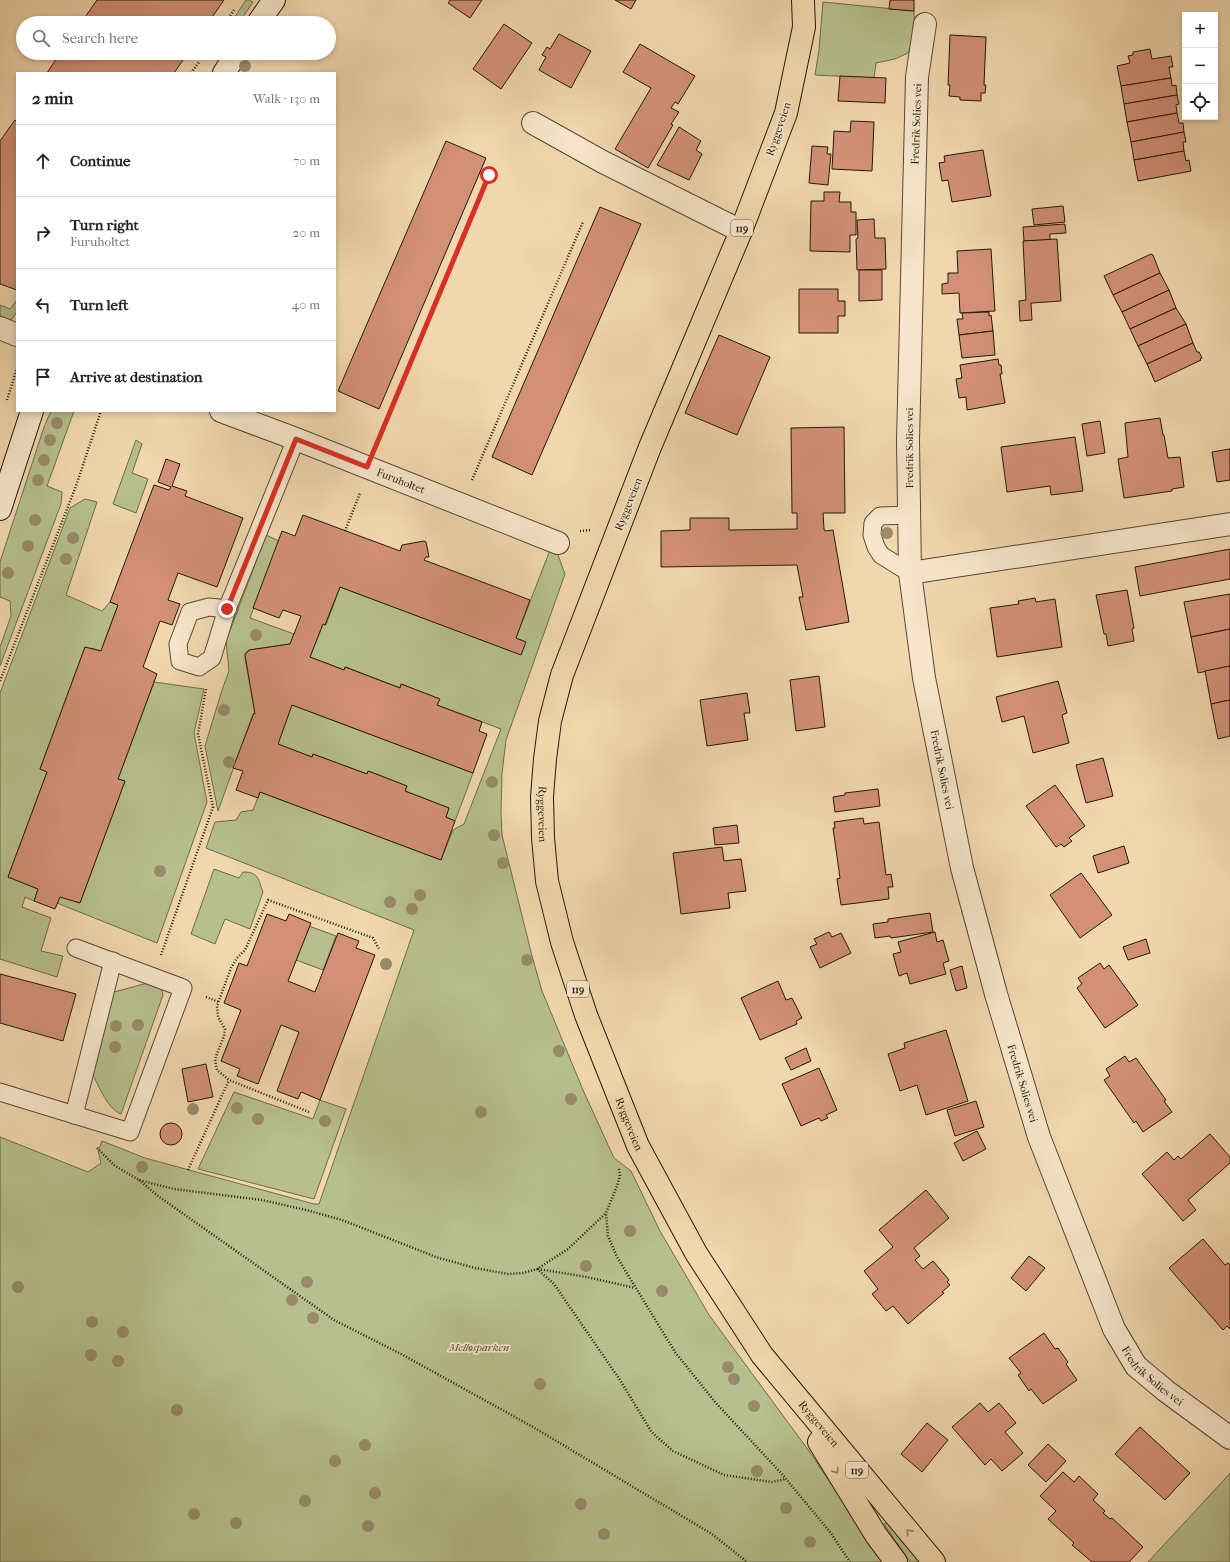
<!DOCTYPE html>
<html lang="en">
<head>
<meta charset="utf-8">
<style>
	:root { --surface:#fff; --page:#f2f2f2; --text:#222; --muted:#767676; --line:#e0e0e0 }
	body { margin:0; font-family:"IM FELL French Canon",serif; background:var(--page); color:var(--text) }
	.controls { position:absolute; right:12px; top:12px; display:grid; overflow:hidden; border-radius:0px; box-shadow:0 2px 6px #0003 }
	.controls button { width:36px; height:36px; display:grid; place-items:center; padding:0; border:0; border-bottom:1px solid var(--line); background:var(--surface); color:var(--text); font:20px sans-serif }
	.stop { position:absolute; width:12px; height:12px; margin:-9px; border:3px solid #d93025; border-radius:50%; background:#fff }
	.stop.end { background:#d93025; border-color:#fff; box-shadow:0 1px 4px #0008 }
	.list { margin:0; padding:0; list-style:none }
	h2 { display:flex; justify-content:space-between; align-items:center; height:52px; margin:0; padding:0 16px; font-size:17px }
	h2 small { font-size:13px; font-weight:400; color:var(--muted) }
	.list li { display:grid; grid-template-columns:26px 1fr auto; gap:12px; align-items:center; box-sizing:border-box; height:72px; padding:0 16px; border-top:1px solid var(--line) }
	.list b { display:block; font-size:15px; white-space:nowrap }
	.list p { margin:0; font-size:13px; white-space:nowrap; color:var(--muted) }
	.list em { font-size:13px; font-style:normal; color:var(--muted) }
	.icon { flex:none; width:22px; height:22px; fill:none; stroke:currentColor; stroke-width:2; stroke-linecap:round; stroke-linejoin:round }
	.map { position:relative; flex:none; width:1230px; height:1562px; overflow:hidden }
	.search { position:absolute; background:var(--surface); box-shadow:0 2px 6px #0003; left:16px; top:16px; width:320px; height:44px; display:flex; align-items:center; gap:10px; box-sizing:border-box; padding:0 14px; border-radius:22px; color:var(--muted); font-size:15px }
	.panel { position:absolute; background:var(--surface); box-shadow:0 2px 6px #0003; left:16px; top:72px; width:320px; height:340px; border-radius:0px }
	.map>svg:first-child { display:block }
	.green { fill:#b6bf8d; stroke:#6c6c4c }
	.building { fill:#d29077; stroke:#23190c }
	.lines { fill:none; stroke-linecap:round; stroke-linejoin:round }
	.lane-casing { stroke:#564834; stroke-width:19 }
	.street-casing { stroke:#564834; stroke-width:24 }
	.secondary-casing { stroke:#23190c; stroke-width:24 }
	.primary-casing { stroke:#23190c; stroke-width:24 }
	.path { stroke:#23190c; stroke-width:2.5; stroke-dasharray:1 2; stroke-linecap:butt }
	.lane { stroke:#f6e5ca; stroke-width:17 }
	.street { stroke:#f6e5ca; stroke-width:22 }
	.secondary { stroke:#f6e5ca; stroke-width:22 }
	.primary { stroke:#f1d7ad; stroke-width:22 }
	.tree { fill:#988a6a }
	.oneway { stroke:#948265 }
	.route { stroke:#d93025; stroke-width:5 }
	.labels { text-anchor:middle; stroke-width:3.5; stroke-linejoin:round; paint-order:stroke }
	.shield { fill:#f6e5ca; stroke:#625645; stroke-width:1 }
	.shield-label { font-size:10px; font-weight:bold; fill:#23190c }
	.street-label { font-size:11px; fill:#23190c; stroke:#f6e5ca }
	.park-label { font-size:11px; font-style:italic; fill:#4f4b33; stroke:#f6e5ca }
</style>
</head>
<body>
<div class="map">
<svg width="1230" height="1562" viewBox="0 0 1230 1562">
	<rect width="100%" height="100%" fill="#f1d7ad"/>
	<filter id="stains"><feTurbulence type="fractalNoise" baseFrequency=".005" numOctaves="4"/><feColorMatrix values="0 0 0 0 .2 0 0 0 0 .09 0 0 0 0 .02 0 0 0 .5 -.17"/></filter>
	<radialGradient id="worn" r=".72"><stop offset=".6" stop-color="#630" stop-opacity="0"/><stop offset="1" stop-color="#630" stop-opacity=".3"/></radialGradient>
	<g class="green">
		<path d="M246 0H249L253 2 239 23H231Z"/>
		<path d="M823 2 914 11 915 38 908 53 895 59 876 63 874 78 815 75 819 50Z"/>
		<path d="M17 300V312L11 320 0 316V305L10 309Z"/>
		<path d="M51 411H74L47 486 62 492 61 504 0 666V647L11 616 10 601 0 597V562L44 427Z"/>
		<path d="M136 440 142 444 132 473 148 479 136 513 113 504Z"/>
		<path d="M85 499 97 502 66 595 102 611 110 602 118 605 101 651 91 648 90 649 85 647 40 769 47 772 8 877 38 889 34 901 25 897 22 907 51 918 41 951 63 956 57 977 0 959V693L70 508Z"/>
		<path d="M266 535 279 541 250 618 294 634 290 644 249 650 245 653V658L255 714H253L218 811 205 746 222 690 229 671 226 641Z"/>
		<path d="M550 550 558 555 565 574 506 740 502 773 501 812 502 835 532 956 542 991 583 1090 614 1158 631 1171 660 1231 709 1315 809 1451 884 1562H0V1137L88 1172 101 1163 98 1151 102 1141 145 1158 314 1204H319L414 930 206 848 215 822 236 820 241 812 253 810 260 792 441 860 453 830 464 824 501 729 437 705 439 699 402 684 400 688 346 667 344 670 310 657 323 624 326 625 340 587 514 652 516 638Z"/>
		<path d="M154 682 204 689 194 733 207 802 157 943 57 903 60 897 80 903 125 781 118 779Z"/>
		<path d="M292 705 473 773 455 821 446 817 449 808 405 791 407 786 369 771 367 774 313 754 312 757 278 744Z"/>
		<path d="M214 869 239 878 243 872C259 872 258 879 263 892L250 929 225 919 215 944 191 934Z"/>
		<path d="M309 926 336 936 323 970 296 960Z"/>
		<path d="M155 981 161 987 163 995 121 1114C107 1109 97 1082 90 1069L114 992Z"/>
		<path d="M234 1092 313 1119 320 1100 346 1109 314 1199 198 1169Z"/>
		<path d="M1230 1473V1562H1148L1223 1481Z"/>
		<path d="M888 1522 921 1562H910L884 1524Z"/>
	</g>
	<g class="building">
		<path d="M97 0H224L208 23H81Z"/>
		<path d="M450 0H482L470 18 448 3Z"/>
		<path d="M615 0H636L631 9Z"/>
		<path d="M890 0H914V11L889 9Z"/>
		<path d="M504 24 532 43 501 89 473 69Z"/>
		<path d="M559 34 591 51 571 88 539 70 546 57 542 55 547 47 550 49Z"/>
		<path d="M950 35 986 37 984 85H986L985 93H981V101L960 100V97L949 96 950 85H948Z"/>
		<path d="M640 44 695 76 678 104 675 102 671 108 679 112 671 124 673 125 648 168 615 149 651 88 623 72Z"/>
		<path d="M1150 49 1152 59 1171 56 1173 67H1169L1171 78 1121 86 1117 66 1130 63 1128 56 1133 55V52Z"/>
		<path d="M60 53H188L174 73H47Z"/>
		<path d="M840 76 886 78 885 103 838 101Z"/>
		<path d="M1171 78 1172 86 1176 85 1177 95 1124 104 1121 86Z"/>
		<path d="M1177 95 1179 104 1176 105 1177 113 1127 122 1124 104Z"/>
		<path d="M1177 113 1179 123H1183L1184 132 1131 142 1127 122Z"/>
		<path d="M15 120 17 122V290L0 284V141Z"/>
		<path d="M851 121 874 122 872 171 832 169 834 131 850 132Z"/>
		<path d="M679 127 701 141 696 150 702 154 689 180 657 165Z"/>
		<path d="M1184 132 1186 142H1183L1184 151 1134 160 1131 142Z"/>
		<path d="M446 141 486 158 379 409 338 391Z"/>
		<path d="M812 146 828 147 827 154H831L828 185 809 183Z"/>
		<path d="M983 150 991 196 952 202 948 180 942 181 939 163 945 162 944 156Z"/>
		<path d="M1184 151 1186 161 1189 160 1191 171 1138 181 1134 160Z"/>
		<path d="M824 192H840L839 202H851V212H856V235H850V252L810 251 811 201H824Z"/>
		<path d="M1063 206 1065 222 1034 225 1032 209Z"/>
		<path d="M600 207 641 224 532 475 492 457Z"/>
		<path d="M874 219 875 238H885L886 269 857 270 856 239 858 238 857 220Z"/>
		<path d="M1065 224 1066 233 1050 234V240L1024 241 1023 227Z"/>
		<path d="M1057 239 1061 301 1031 303 1032 320 1020 321 1019 301 1026 300 1023 241Z"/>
		<path d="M991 249 995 311 960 313 959 293 942 294V284L948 283V273H958L957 251Z"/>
		<path d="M1151 254 1153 255 1160 273 1113 295 1104 276Z"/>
		<path d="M859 270H882V300L859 301Z"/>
		<path d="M1160 273 1169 290 1122 312 1113 295Z"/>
		<path d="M799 289H838V301H845V316H838V333H799Z"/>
		<path d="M1169 290 1176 308 1130 329 1122 312Z"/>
		<path d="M1176 308 1186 324 1138 346 1130 329Z"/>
		<path d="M989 312V316L991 315 993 331 959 335 957 319H963L962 313Z"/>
		<path d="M1186 324 1193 343 1147 364 1138 346Z"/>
		<path d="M993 331 995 355 962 358 959 335Z"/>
		<path d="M719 335 770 357 737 435 685 413Z"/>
		<path d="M1193 343 1197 352H1199L1202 358 1200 359 1201 360 1155 382 1147 364Z"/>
		<path d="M998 359 999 365H1001L1002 374H1000L1005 403 967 410 966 397 959 398 956 379 962 378 960 365Z"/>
		<path d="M1160 418 1163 435H1164L1168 458 1180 457 1184 487 1172 489V491L1124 498 1118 459 1128 457 1125 423Z"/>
		<path d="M1100 421 1105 453 1087 456 1082 424Z"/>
		<path d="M844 427 845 513H823L824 529 825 531 833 530 849 622 806 630 799 597H803L797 565 661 567V531L690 530V518H729V530L797 529V513H792L791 428Z"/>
		<path d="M1075 437 1083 491 1051 495 1050 486 1007 492 1001 447Z"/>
		<path d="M1230 449V480L1217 482 1212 452Z"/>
		<path d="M166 459 180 464 172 486 187 491 185 496 243 518 217 587 178 573 168 600 180 604 172 625 160 621 143 667 157 674 118 779 125 781 80 903 60 897 55 909 34 901 38 889 8 877 47 772 40 769 85 647 101 651 118 605 110 602 154 485 169 490 171 487 158 482Z"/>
		<path d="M303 515 400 551 402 545 424 541 426 542 429 557H426L424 560 530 600 516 638 526 642 521 655 340 587 325 625 323 624 310 657 344 670 345 667 400 688 401 684 440 699 437 705 482 722 479 731 487 734 473 773 292 705 278 744 312 757 313 754 367 774 368 771 407 786 405 791 449 808 446 817 455 821 441 860 260 792 258 798 236 790 243 771 233 768 254 713 255 714 245 655 249 650 290 644 301 616 283 610 279 618 253 608 282 531 295 536Z"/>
		<path d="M1230 549V579L1140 596 1135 567Z"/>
		<path d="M1127 590 1134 628 1132 629 1134 641 1108 646 1106 634H1104L1096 595Z"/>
		<path d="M1230 594V629L1191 637 1184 602Z"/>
		<path d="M1035 598 1036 602 1055 599 1062 647 997 657 990 608 1019 604 1018 601Z"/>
		<path d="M1230 629V666L1198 673 1191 637Z"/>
		<path d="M1230 666V700L1211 704 1205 671Z"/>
		<path d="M819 676 825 727 796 731 790 680Z"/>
		<path d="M1058 681 1067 713 1062 715 1069 743 1033 753 1024 716 1002 722 996 697Z"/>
		<path d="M747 693 750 713H744L748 740 707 746 700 700Z"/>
		<path d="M1230 700V736L1218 739 1211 704Z"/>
		<path d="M1103 758 1113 796 1086 803 1076 765Z"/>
		<path d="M1055 785 1085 826 1069 838 1072 841 1064 847 1061 844 1056 847 1026 806Z"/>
		<path d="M878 789 880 806 835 812 833 797 845 795V793Z"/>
		<path d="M863 818 864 824 879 822 886 875 891 874 893 887H888L889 899 841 905 837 879 840 878 833 828H835L834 822Z"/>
		<path d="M737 825 739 843 715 845 713 828Z"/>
		<path d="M1124 846 1129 863 1098 873 1093 856Z"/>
		<path d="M722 847 724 861 741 859 746 891 728 893 730 908 681 914 673 853Z"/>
		<path d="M1081 873 1112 915 1080 938 1050 895Z"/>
		<path d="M930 913 933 932 891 938 890 936 875 938 873 924 888 922V919Z"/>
		<path d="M267 914 286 921 289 914 311 923 288 981 315 992 338 933 359 941 356 948 375 955 320 1100 301 1092 298 1099 277 1091 299 1032 281 1025 258 1084 237 1076 240 1069 221 1061 241 1010 224 1003 239 963 247 966Z"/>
		<path d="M829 932 832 937 841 933 851 953 820 968 810 947 817 944 814 939Z"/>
		<path d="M935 932 937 942 943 940 949 961 943 963 946 974 910 984 907 973 899 976 893 954 901 952 898 942Z"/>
		<path d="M1146 939 1150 953 1128 960 1123 947Z"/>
		<path d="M1100 963 1104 969 1109 965 1138 1005 1105 1028 1077 988 1082 984 1078 978Z"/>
		<path d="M962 966 967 988 956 991 950 970Z"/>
		<path d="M0 974 76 994 63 1041 0 1023Z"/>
		<path d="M778 981 786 1000 792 998 802 1018 796 1021 797 1024 760 1040 741 998Z"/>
		<path d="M946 1030 968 1101 926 1115 917 1085 900 1091 888 1054 905 1048 904 1043Z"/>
		<path d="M806 1048 811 1061 791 1070 785 1058Z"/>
		<path d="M1125 1056 1129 1062 1136 1058 1166 1100 1164 1101 1172 1112 1143 1132 1136 1121 1134 1123 1104 1080 1110 1076 1106 1069Z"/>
		<path d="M206 1064 213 1097 188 1102 182 1069Z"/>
		<path d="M819 1068 837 1110 826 1115 828 1118 821 1121 819 1118 801 1126 782 1084Z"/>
		<path d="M976 1101 984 1127 955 1136 947 1110Z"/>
		<circle cx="171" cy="1134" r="11"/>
		<path d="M977 1131 986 1149 963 1161 954 1143Z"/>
		<path d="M1210 1134 1230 1157V1163L1188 1200 1196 1210 1183 1221 1142 1174 1167 1152 1174 1160 1178 1156 1181 1159Z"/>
		<path d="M926 1190 949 1218 914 1248 920 1256 915 1260 923 1269 933 1261 949 1280 947 1282 950 1285 942 1292 944 1293 908 1324 893 1306 886 1311 872 1294 878 1289 864 1271 893 1247 879 1230Z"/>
		<path d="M1203 1239 1225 1265 1228 1263 1230 1265V1329L1227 1326 1223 1330 1169 1268Z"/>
		<path d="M1029 1256 1045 1268 1026 1291 1011 1278Z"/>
		<path d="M1044 1333 1055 1349 1058 1348 1068 1362 1066 1364 1077 1380 1043 1404 1031 1389 1029 1391 1018 1375 1021 1373 1009 1358Z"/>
		<path d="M980 1403 988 1412 999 1403 1016 1423 1005 1432 1023 1453 1002 1471 991 1459 985 1465 952 1427Z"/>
		<path d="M927 1423 948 1440 922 1472 901 1454Z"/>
		<path d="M1140 1427 1190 1473 1165 1500 1115 1454Z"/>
		<path d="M1048 1444 1066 1461 1046 1482 1028 1465Z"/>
		<path d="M1063 1472 1074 1482 1079 1476 1098 1494 1093 1500 1105 1511 1103 1513 1110 1519 1112 1518 1143 1547 1129 1562H1092L1072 1545 1074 1543 1048 1519 1056 1511 1040 1496Z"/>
	</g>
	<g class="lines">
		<g class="lane-casing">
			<g id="lane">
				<path d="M909 515 880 516 873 523 872 535 876 547 881 555 910 573"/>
				<path d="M227 609 209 607 190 612 178 644 180 661 199 667 212 658 227 609 296 439"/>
				<path d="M0 1092 130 1132 183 988 76 948"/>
				<path d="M74 1115 113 961"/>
			</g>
		</g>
		<g class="street-casing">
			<g id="street">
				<path id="s1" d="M925 24 917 77 908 441 910 573 924 678 962 868 996 994 1039 1137 1114 1329 1136 1366 1166 1391 1230 1438"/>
				<path d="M533 123 603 162 741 231"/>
				<path d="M0 328 17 335"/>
				<path id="s2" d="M221 411 296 439 558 543"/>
				<path d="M910 573 1230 524"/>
			</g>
		</g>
		<g class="secondary-casing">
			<g id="secondary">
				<path d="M258 23 274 0"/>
				<path d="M224 73 237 53"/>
				<path d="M0 509 32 411"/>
			</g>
		</g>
		<g class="primary-casing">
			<g id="primary">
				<path id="s3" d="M803 0 804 27 786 113 741 231 650 447 562 675 550 721 545 759 542 797 543 838 547 881 562 942 586 1015 638 1146 696 1253 762 1355 934 1562"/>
				<path d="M819 1442 876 1535 896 1562"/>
			</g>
		</g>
		<g class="path">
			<path d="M225 23 234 10"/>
			<path d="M191 73 199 62"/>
			<path d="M335 107V106"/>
			<path d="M7 400 17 368"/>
			<path d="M376 444 489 175"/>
			<path d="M472 480 583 222"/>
			<path d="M345 531 360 493"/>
			<path d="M580 531 591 530"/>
			<path d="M0 681 76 486 101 411"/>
			<path d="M161 955 213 807 198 734 206 689"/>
			<path d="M206 997 219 1002"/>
			<path d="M309 1112 229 1080 217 1070 215 1059 224 1036 225 1029 218 1017 217 1006 231 968 237 958 245 950 268 900 373 938 379 949"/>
			<path d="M97 1148 115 1166 139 1180 174 1189 262 1200 306 1210 342 1220 436 1257 475 1268 508 1274 523 1273 537 1269 568 1249 606 1213"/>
			<path d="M619 1169 620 1176 617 1186 606 1213 608 1236 617 1257 675 1352 715 1402 781 1473 830 1532 850 1562"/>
			<path d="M188 1170 229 1080"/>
			<path d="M139 1180 158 1196 334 1320 403 1355 533 1427 712 1534 747 1562"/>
			<path d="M537 1269 554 1284 620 1380 651 1431 658 1438 673 1451 724 1475 772 1482 786 1479"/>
			<path d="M538 1269 587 1277 635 1288"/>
		</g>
		<use href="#lane" class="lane"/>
		<use href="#street" class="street"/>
		<use href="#secondary" class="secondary"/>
		<use href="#primary" class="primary"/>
	</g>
	<g class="tree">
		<circle cx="245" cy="66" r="6"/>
		<circle cx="57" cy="423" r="6"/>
		<circle cx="50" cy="440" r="6"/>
		<circle cx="44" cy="460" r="6"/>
		<circle cx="38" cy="480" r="6"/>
		<circle cx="35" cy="520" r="6"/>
		<circle cx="887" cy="533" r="6"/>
		<circle cx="73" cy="538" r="6"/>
		<circle cx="28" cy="546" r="6"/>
		<circle cx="66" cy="559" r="6"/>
		<circle cx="8" cy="573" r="6"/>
		<circle cx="256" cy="635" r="6"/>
		<circle cx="224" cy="710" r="6"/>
		<circle cx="229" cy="762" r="6"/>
		<circle cx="492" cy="782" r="6"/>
		<circle cx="494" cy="835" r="6"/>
		<circle cx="503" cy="863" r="6"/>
		<circle cx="160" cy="871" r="6"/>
		<circle cx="420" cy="895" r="6"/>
		<circle cx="390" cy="902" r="6"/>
		<circle cx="412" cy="909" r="6"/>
		<circle cx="527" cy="960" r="6"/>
		<circle cx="386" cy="964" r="6"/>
		<circle cx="138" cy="1025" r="6"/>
		<circle cx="116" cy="1026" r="6"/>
		<circle cx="115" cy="1047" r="6"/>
		<circle cx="559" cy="1051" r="6"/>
		<circle cx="571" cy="1099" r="6"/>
		<circle cx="237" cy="1108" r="6"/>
		<circle cx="193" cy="1109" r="6"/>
		<circle cx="481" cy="1112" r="6"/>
		<circle cx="258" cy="1119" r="6"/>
		<circle cx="325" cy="1121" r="6"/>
		<circle cx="142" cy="1167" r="6"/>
		<circle cx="630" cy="1231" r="6"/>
		<circle cx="586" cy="1266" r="6"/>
		<circle cx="307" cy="1282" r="6"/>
		<circle cx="18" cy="1287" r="6"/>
		<circle cx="662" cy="1291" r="6"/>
		<circle cx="292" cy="1300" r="6"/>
		<circle cx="313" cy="1318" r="6"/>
		<circle cx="92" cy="1322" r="6"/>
		<circle cx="123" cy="1332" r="6"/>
		<circle cx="91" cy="1355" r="6"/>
		<circle cx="118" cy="1361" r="6"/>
		<circle cx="728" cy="1367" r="6"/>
		<circle cx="734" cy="1379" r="6"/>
		<circle cx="540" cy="1384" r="6"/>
		<circle cx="754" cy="1406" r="6"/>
		<circle cx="177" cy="1410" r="6"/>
		<circle cx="365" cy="1445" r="6"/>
		<circle cx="335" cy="1461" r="6"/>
		<circle cx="757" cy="1471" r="6"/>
		<circle cx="375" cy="1493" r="6"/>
		<circle cx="305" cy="1501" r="6"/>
		<circle cx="581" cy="1504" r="6"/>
		<circle cx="786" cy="1508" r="6"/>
		<circle cx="194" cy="1514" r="6"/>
		<circle cx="236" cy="1523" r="6"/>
		<circle cx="368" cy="1526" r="6"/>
		<circle cx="604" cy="1534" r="6"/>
		<circle cx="810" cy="1542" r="6"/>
	</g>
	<defs><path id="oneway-chevron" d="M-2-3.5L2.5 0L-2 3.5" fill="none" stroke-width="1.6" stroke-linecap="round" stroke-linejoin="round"/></defs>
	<g class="oneway">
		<use href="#oneway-chevron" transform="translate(836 1471) rotate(58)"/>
		<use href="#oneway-chevron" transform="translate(909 1532) rotate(-130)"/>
	</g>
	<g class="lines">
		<path class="route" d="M227 609 296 439 367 467 489 175"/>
	</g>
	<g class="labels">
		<g class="shield">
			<rect x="731" y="220" width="22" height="16" rx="3"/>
			<rect x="567" y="981" width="22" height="16" rx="3"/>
			<rect x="846" y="1462" width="22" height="16" rx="3"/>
		</g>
		<g class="shield-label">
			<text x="742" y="232">119</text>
			<text x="578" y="993">119</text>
			<text x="857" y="1474">119</text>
		</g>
		<g class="street-label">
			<text transform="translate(916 124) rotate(-88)" y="4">Fredrik Solies vei</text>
			<text transform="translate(778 129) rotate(-71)" y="4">Ryggeveien</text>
			<text transform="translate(909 448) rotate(-90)" y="4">Fredrik Solies vei</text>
			<text dy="4" stroke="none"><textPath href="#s2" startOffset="193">Furuholtet</textPath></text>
			<text transform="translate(628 504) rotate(-68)" y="4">Ryggeveien</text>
			<text dy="4" stroke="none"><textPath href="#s1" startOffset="749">Fredrik Solies vei</textPath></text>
			<text dy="4" stroke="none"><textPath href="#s3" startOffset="861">Ryggeveien</textPath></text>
			<text dy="4" stroke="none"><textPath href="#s1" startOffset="1073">Fredrik Solies vei</textPath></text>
			<text dy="4" stroke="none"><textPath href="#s3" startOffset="1185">Ryggeveien</textPath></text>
			<text dy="4" stroke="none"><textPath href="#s1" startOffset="1397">Fredrik Solies vei</textPath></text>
			<text dy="4" stroke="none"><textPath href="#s3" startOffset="1541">Ryggeveien</textPath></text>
		</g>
		<g class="park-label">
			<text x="479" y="1351">Melløsparken</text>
		</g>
	</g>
	<rect width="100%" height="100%" filter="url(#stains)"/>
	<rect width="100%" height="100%" fill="url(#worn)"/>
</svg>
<div class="controls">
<button>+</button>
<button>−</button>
<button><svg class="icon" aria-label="locate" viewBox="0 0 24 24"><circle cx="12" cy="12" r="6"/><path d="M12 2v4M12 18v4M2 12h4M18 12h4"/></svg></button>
</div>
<div class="stop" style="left:489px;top:175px"></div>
<div class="stop end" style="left:227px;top:609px"></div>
<div class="search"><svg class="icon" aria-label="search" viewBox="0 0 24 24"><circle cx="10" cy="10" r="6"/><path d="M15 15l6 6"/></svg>Search here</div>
<section class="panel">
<h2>2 min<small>Walk · 130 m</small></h2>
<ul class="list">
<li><svg class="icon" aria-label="ahead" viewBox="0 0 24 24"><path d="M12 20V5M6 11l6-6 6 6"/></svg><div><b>Continue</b></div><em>70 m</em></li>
<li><svg class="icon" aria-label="right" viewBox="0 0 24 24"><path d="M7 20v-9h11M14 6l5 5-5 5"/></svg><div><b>Turn right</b><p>Furuholtet</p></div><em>20 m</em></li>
<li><svg class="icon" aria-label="left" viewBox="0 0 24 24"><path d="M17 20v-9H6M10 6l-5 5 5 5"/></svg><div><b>Turn left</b></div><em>40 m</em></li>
<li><svg class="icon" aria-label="arrive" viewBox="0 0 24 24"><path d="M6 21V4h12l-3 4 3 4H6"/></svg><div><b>Arrive at destination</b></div></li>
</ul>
</section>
</div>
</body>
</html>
